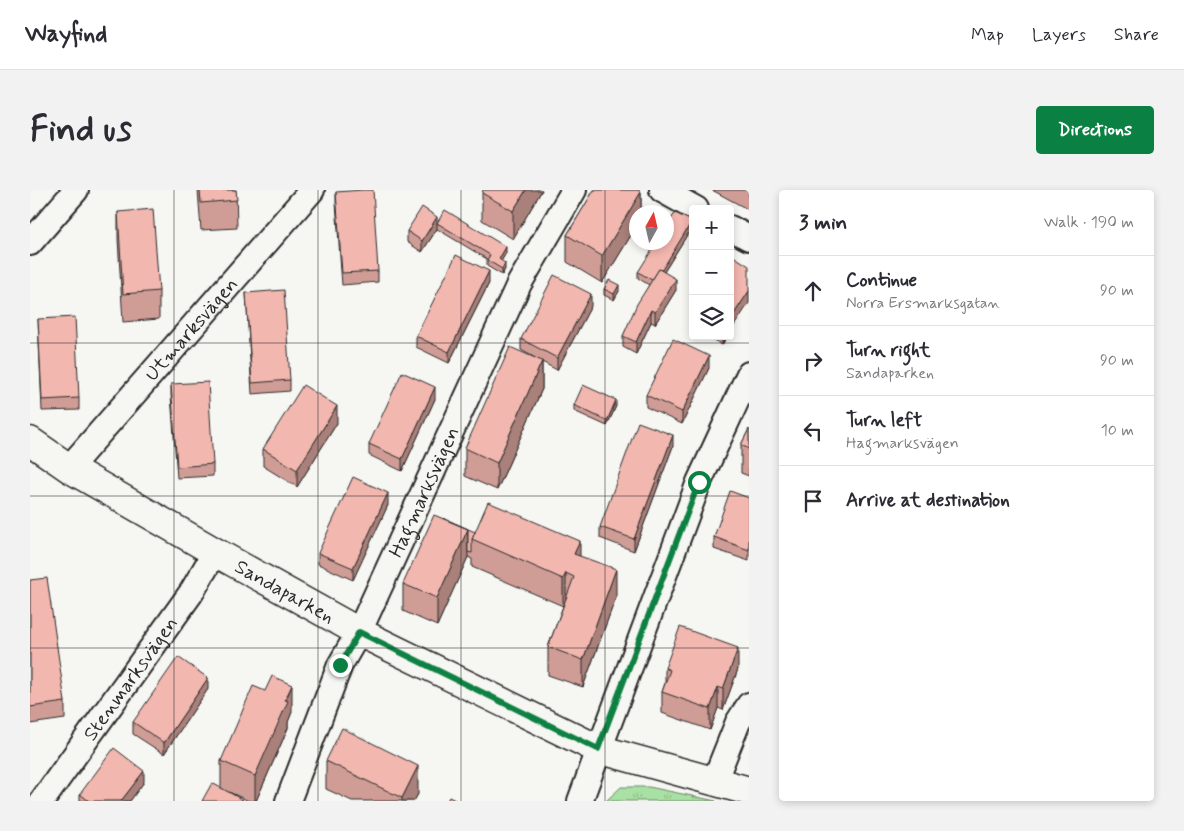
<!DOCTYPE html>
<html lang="en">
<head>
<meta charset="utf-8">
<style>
	:root { --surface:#fff; --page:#f2f2f3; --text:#2b2b33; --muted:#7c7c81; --line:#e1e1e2; --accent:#0b8043 }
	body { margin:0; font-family:Mynerve,sans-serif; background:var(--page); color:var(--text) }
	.controls { position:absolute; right:15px; top:15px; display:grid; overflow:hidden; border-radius:5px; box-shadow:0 2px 8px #0003 }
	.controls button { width:45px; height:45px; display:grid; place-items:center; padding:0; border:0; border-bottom:1px solid var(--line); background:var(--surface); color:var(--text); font:25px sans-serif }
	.compass { position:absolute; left:599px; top:15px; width:45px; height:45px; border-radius:50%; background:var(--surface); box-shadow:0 2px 8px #0003; rotate:8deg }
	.stop { position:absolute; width:15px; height:15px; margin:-11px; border:4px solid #0b8043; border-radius:50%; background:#fff }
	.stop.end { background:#0b8043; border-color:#fff; box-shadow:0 1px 5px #0008 }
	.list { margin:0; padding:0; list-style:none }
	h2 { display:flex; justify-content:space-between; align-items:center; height:65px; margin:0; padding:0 20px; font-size:21px }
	h2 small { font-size:16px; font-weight:400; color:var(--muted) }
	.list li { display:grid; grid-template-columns:32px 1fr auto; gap:15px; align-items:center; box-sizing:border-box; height:70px; padding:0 20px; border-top:1px solid var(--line) }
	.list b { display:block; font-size:19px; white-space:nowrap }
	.list p { margin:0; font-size:16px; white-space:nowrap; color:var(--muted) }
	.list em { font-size:16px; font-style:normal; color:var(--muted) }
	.icon { flex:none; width:28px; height:28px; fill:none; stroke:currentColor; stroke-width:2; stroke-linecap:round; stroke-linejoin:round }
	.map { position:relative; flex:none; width:719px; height:611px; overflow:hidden; border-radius:5px }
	header { display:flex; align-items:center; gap:30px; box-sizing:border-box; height:70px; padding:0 25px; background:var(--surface); border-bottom:1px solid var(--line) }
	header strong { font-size:24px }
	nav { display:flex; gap:28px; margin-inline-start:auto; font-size:18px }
	.intro { display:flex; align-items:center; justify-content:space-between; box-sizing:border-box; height:120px; padding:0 30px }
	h1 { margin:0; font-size:35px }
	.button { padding:12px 22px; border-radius:5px; background:var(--accent); color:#fff; font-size:18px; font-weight:700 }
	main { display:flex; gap:30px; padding:0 30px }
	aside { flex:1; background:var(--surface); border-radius:5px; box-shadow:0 2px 8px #0003 }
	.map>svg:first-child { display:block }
	.park { fill:url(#park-tufts); stroke:#6a8667 }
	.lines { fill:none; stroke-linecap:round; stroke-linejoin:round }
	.street-casing { stroke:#2b2b2b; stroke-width:28 }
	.secondary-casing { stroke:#2b2b2b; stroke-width:31 }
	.street { stroke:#f6f6f2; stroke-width:24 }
	.secondary { stroke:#f6f6f2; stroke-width:28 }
	.wall { fill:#d09d96; stroke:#2b2b2b }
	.shaded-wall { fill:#a9807a; stroke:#2b2b2b }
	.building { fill:#f2b7af; stroke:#2b2b2b }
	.route { stroke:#0b8043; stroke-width:6 }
	.grid { fill:none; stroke:#2b2b2b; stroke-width:1; stroke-opacity:0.55 }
	.labels { text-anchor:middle; stroke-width:5; stroke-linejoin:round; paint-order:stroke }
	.street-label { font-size:20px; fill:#2b2b2b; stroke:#f6f6f2 }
</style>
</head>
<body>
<header>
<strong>Wayfind</strong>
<nav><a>Map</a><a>Layers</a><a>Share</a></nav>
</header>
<div class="intro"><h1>Find us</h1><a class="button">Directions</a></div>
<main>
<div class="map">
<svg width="719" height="611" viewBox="0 0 719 611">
	<defs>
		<pattern id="park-tufts" width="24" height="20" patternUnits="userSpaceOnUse" patternTransform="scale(1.25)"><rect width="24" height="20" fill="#a9e0a3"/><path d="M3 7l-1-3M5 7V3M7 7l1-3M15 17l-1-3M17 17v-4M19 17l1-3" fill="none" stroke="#92c08c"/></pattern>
	</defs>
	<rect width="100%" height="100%" fill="#f6f6f2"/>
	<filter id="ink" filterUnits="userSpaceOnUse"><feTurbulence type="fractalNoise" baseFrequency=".02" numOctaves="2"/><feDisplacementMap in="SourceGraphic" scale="10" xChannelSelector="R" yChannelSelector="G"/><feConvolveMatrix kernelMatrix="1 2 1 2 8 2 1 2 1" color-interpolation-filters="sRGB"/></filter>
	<g filter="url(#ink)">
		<path class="park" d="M591 597H619L686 611H576Z"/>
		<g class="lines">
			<g class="street-casing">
				<g id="street">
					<path d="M632 0 666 19"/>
					<path d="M700 38 719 48"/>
					<path d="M0 53 46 0"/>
					<path id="s1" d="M39 278 282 0"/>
					<path d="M684 592 708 532 719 515"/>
					<path id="s2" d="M12 611 161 403 185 362"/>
					<path id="s3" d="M258 611 310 475 329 442 489 94 544 0"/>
					<path d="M550 611 669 292 719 184"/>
				</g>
			</g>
			<g class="secondary-casing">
				<g id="secondary">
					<path id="s4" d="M0 251 39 278 185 362 329 442 568 559 719 601"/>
				</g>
			</g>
			<use href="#street" class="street"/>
			<use href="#secondary" class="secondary"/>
		</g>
		<g class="wall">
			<path d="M168 0H206L207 38 171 40Z"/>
			<path d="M512 0 483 49 452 30V3Z"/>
			<path d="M564 0H608L611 2V22H606V37L572 93 537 72V45Z"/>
			<path d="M682 0H719V20Z"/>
			<path d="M306 2 348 81V92L312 95 306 13Z"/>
			<path d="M88 22 129 101V129L93 132 88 49Z"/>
			<path d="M407 33 476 63 471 71 475 79 472 85 457 76V69L407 39 392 62 377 52V41Z"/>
			<path d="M662 37 634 82 646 100 625 134 621 132 606 164 593 157V146L619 95 608 88V82Z"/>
			<path d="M459 93 419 173 386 157V146Z"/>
			<path d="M574 99 589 101 584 110 574 105Z"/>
			<path d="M216 103 260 190V201L222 204Z"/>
			<path d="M561 116 527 180 512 172V199L467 300 435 286V258L509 170 491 160V149Z"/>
			<path d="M663 122V136H661V124Z"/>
			<path d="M8 129 49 208V220L12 221Z"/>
			<path d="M678 146H697L692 155Z"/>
			<path d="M679 178 652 234 616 217V205Z"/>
			<path d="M141 194 183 274V286L147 288 141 205Z"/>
			<path d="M405 209 372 281 339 265V254Z"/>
			<path d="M544 215 586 216 577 236 544 221Z"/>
			<path d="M307 233 267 297 233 276V259Z"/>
			<path d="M719 239V286L711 283V255Z"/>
			<path d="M643 256 604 361 570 348V337Z"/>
			<path d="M719 308V371L684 359V347Z"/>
			<path d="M358 315 323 390 288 374V363Z"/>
			<path d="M445 342 550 366 586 407 553 497 518 485V457L533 416 442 377V369L438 367 407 436 373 421V394Z"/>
			<path d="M0 390 35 512V529L0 534Z"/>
			<path d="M635 478 708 479 693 520 688 518 680 540 632 523V502L635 493Z"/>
			<path d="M178 499 134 564 103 544V532Z"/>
			<path d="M262 522 258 532V538L226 611H219L199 602 213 611 191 598V571Z"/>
			<path d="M296 571 388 604 384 611H322L296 599Z"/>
			<path d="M114 592 100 611H50V604Z"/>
		</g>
		<g class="shaded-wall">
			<path d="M496 0H512L483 49V21Z"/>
			<path d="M611 2V22H606V37L572 93V66Z"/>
			<path d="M407 27V39L392 62V51Z"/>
			<path d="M662 31V37L624 98V92Z"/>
			<path d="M476 57V63L469 75V69Z"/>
			<path d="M475 73V79L472 85V79Z"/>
			<path d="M459 81V93L419 173V162Z"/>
			<path d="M646 89V100L625 134V122Z"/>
			<path d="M589 95V101L584 110V104Z"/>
			<path d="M719 101V113L700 142V130Z"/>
			<path d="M561 104V116L527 180V168Z"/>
			<path d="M621 120V132L606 164V152Z"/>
			<path d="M692 146H697L692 155Z"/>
			<path d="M679 166V178L652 234V222Z"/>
			<path d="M512 171V199L467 300V273Z"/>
			<path d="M405 197V209L372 281V269Z"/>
			<path d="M586 210V216L577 236V231Z"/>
			<path d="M307 216V233L267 297V280Z"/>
			<path d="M643 245V256L604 361V349Z"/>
			<path d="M358 303V315L323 390V378Z"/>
			<path d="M438 339V367L407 436V408Z"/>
			<path d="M550 351V378L544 364Z"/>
			<path d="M586 379V407L553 497V470Z"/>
			<path d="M536 383V411L533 416V389Z"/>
			<path d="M708 458V479L693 520V499Z"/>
			<path d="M178 488V499L134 564V553Z"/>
			<path d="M262 495V522L258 532V538L226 611H225V586Z"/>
			<path d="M688 497V518L680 540V519Z"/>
			<path d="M388 576V604L384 611H372V608Z"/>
			<path d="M114 581V592L100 611H91Z"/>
		</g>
		<g class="building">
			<path d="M170 0H206L207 10 171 13Z"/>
			<path d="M333 0H343L348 81 312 83 306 2Z"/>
			<path d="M453 0H496L483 21 452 3Z"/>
			<path d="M564 0H608L611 2 572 66 537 45Z"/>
			<path d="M392 17 407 27 392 51 377 41Z"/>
			<path d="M123 19 129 101 93 104 88 22Z"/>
			<path d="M415 20 476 57 469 69 475 73 472 79 457 70 460 65 407 33Z"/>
			<path d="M645 23 662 31 632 80 629 79 622 90 608 82 627 52H636V37Z"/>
			<path d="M700 64 719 76V101L700 130Z"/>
			<path d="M426 65 459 81 419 162 386 146Z"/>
			<path d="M629 79 646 89 625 122 621 120 606 152 593 146 607 114Z"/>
			<path d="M524 85 561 104 527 168 491 149Z"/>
			<path d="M579 90 589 95 584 104 574 99Z"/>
			<path d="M254 100 260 190 222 193 216 103Z"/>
			<path d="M45 127 49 208 12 210 8 129Z"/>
			<path d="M643 149 679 166 652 222 616 205Z"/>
			<path d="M480 157 512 171 467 273 435 258Z"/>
			<path d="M372 182 405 197 372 269 339 254Z"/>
			<path d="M178 192 183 274 147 277 141 194Z"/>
			<path d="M273 195 307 216 267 280 233 259Z"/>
			<path d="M553 195 586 210 577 231 544 215Z"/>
			<path d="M608 232 643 245 604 349 570 337Z"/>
			<path d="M719 239V259L711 255Z"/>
			<path d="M323 287 358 303 323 378 288 363Z"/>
			<path d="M700 301 719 308V360L684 347Z"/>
			<path d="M458 312 550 351 544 364 586 379 553 470 518 457 544 387 536 383 533 389 442 349Z"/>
			<path d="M404 325 438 339 407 408 373 394Z"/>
			<path d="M413 328 445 342 442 349V363L438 362V339Z"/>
			<path d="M17 388 35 512 0 517V390Z"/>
			<path d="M650 437 708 458 693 499 688 497 680 519 632 502 640 480 635 478Z"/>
			<path d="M148 467 178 488 134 553 103 532Z"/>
			<path d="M242 486 262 495 255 510 258 511 225 586 191 571 223 496 235 501Z"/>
			<path d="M312 538 388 576 372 608 296 571Z"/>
			<path d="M84 558 114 581 91 611H59L50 604Z"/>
			<path d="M182 593 213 610 212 611H172Z"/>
			<path d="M419 607 427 611H417Z"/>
		</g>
	</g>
	<g class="lines" filter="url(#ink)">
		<path class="route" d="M310 475 329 442 568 559 669 292"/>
	</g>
	<path class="grid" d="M144 0V611M288 0V611M431 0V611M575 0V611M0 153H719M0 306H719M0 458H719"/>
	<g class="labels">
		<g class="street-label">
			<text dy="7" stroke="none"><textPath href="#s1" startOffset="185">Utmarksvägen</textPath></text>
			<text dy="7" stroke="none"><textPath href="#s3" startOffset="338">Hagmarksvägen</textPath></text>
			<text dy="7" stroke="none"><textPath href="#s4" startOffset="296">Sandaparken</textPath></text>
			<text dy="7" stroke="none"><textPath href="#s2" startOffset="151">Stenmarksvägen</textPath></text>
		</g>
	</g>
</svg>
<div class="controls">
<button>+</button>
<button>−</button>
<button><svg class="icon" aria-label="layers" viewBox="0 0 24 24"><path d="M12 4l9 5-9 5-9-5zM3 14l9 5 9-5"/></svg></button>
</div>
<svg class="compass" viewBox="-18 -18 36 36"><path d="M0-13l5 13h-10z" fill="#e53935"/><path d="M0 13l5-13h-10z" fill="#7c7c81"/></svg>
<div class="stop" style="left:669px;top:292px"></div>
<div class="stop end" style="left:310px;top:475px"></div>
</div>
<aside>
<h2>3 min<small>Walk · 190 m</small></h2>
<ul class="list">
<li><svg class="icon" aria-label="ahead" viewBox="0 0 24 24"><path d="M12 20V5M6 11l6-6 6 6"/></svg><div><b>Continue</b><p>Norra Ersmarksgatan</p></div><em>90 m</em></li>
<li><svg class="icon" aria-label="right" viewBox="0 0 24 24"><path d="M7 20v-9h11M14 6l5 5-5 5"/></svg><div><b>Turn right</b><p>Sandaparken</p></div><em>90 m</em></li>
<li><svg class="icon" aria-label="left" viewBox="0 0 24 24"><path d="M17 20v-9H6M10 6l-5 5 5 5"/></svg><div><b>Turn left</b><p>Hagmarksvägen</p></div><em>10 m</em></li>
<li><svg class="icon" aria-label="arrive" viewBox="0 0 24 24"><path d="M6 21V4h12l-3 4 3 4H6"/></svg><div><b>Arrive at destination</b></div></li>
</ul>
</aside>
</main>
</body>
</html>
